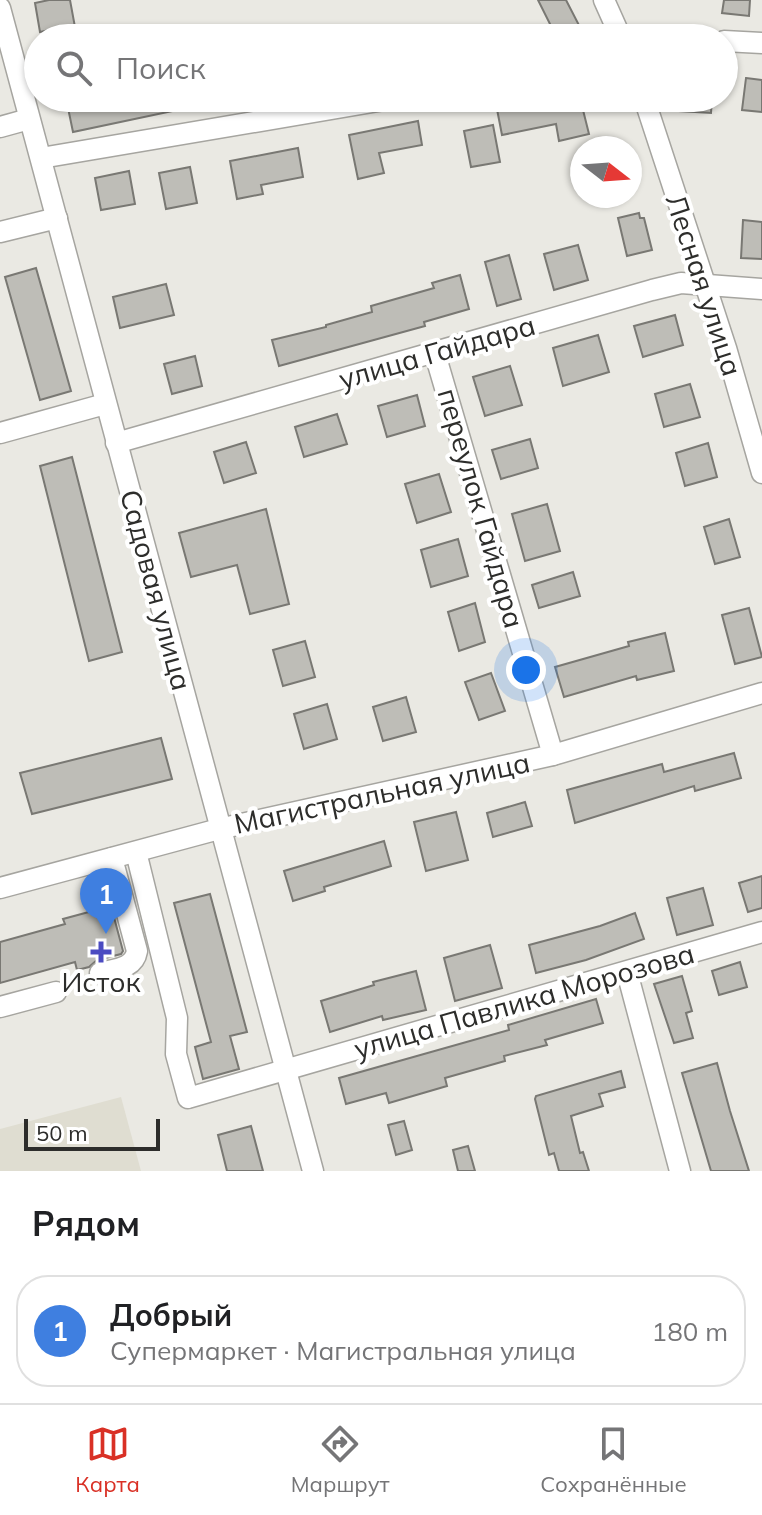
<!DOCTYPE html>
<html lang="ru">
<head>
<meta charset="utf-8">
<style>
	:root { --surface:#fff; --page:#f6f6f6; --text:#202124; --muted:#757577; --line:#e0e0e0; --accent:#d93025 }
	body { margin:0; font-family:Mulish,sans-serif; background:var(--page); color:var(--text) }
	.compass { position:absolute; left:570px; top:136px; width:72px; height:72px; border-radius:50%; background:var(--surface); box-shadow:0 2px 6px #0004; rotate:107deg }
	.scale { position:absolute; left:24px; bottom:20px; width:136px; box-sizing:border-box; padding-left:8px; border:4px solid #2d2d2b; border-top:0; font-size:22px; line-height:28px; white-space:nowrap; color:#2d2d2b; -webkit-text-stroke:6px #fff; paint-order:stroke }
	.you { position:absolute; left:526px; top:670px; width:28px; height:28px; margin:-20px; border:6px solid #fff; border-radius:50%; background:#1a73e8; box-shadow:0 0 0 12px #1a73e833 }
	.badge { display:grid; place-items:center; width:52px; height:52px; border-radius:50%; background:var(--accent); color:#fff; font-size:26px; font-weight:700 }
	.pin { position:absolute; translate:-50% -66px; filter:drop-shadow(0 2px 4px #0008) }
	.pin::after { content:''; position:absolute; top:42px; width:28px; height:24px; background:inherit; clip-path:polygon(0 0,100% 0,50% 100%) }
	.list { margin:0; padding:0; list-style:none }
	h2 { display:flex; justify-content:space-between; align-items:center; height:104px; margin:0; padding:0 32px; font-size:34px }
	h2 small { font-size:26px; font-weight:400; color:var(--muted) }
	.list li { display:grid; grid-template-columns:52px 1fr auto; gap:24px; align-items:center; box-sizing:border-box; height:112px; margin:0 16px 16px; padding:0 16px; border:2px solid var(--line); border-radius:32px }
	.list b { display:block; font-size:30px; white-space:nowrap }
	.list p { margin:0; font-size:26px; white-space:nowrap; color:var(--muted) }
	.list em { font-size:26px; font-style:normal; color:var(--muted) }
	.icon { flex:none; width:44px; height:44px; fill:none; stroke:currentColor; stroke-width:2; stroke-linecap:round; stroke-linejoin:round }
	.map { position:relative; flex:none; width:762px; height:1171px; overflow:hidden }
	.search { position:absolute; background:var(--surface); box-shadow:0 2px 6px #0004; left:24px; right:24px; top:24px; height:88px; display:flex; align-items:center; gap:20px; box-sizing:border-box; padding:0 28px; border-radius:44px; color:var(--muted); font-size:30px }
	.sheet { height:232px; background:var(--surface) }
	nav { display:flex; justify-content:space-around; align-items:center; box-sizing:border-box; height:112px; border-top:2px solid var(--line); background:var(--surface); font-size:22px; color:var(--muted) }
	nav a { display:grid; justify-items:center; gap:4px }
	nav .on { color:var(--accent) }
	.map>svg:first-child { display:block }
	.built { fill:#dfddd1 }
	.building { fill:#bebdb7; stroke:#797873; stroke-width:2 }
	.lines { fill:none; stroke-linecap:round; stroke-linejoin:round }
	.minor-casing { stroke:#a6a5a0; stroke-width:23 }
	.minor { stroke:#fff; stroke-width:20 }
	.poi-dot { fill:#4b4bc1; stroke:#fff; stroke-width:3 }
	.labels { text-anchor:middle; stroke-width:8; stroke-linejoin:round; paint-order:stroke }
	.street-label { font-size:28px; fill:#2d2d2b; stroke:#fff }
	.poi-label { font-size:28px; fill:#2d2d2b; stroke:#fff }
</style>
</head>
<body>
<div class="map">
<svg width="762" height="1171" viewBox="0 0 762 1171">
	<rect width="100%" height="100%" fill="#eae9e3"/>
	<path class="built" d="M121 1097 141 1171H0V1129Z"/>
	<g class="building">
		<path d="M49 0H70L77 38H57L55 29 40 32 35 3Z"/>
		<path d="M538 0H566L583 33 572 38H557Z"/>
		<path d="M724 0H750L749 16 722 13Z"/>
		<path d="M746 78 762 80V112L742 110Z"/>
		<path d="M94 98H200L201 105 73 132 67 103Z"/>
		<path d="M532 98 534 104 561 98H580L589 134 559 141 556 124 502 135 496 104Z"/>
		<path d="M658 98H712L711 113 662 110Z"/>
		<path d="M418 121 422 145 379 153 384 173 358 179 349 135Z"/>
		<path d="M493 125 500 162 471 167 464 131Z"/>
		<path d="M298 148 303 177 261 185 263 194 237 199 230 161Z"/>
		<path d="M190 167 197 203 166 209 159 173Z"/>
		<path d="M129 171 135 204 101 210 95 178Z"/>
		<path d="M639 213 640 218H644L652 250 627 256 618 218Z"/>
		<path d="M743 220 762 222V259L741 258Z"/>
		<path d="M578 245 588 280 554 290 544 254Z"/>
		<path d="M509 255 521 299 497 306 485 262Z"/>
		<path d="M36 268 71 391 40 400 5 277Z"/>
		<path d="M460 275 469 309 424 322 425 326 279 366 272 340 326 327V325L372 312 371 306 434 288 432 283Z"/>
		<path d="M166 284 174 315 120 328 113 297Z"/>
		<path d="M675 315 683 345 643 357 634 326Z"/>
		<path d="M598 335 609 372 563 386 553 348Z"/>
		<path d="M195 356 202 386 172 394 164 364Z"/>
		<path d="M510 366 522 405 485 416 473 377Z"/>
		<path d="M690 384 700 417 664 427 655 394Z"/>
		<path d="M417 395 425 426 387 437 378 406Z"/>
		<path d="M337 414 347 444 304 457 295 427Z"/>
		<path d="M530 439 538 468 501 479 492 450Z"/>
		<path d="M246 442 256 473 224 483 214 452Z"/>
		<path d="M708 443 717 477 685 486 676 453Z"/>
		<path d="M72 457 122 652 89 661 40 466Z"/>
		<path d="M439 474 451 512 417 523 405 484Z"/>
		<path d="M547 504 560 551 525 561 512 514Z"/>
		<path d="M266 509 289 604 250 614 237 565 191 577 179 533Z"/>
		<path d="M729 519 740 557 715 564 704 527Z"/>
		<path d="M458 539 468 576 431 587 421 550Z"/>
		<path d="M573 572 580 596 539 608 532 585Z"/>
		<path d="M475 603 485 642 459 651 448 612Z"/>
		<path d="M749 608 762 657 735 664 722 615Z"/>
		<path d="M665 633 674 671 637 680 636 676 564 697 555 667 629 646 628 642Z"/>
		<path d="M305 641 315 677 283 686 273 650Z"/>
		<path d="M491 673 505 711 479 720 465 682Z"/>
		<path d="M406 697 416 732 383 741 373 707Z"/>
		<path d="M327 704 337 739 304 749 294 714Z"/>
		<path d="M161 738 172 779 32 814 20 773Z"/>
		<path d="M734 753 741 778 695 791 694 786 575 823 567 790 662 764 664 772Z"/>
		<path d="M525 802 532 826 493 837 487 813Z"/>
		<path d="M456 812 468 860 426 871 414 822Z"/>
		<path d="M384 841 391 866 324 887 325 891 293 901 284 871Z"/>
		<path d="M762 876V908L748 912 739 883Z"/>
		<path d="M703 888 713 925 677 935 667 898Z"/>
		<path d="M210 894 247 1032 230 1036 239 1069 203 1079 195 1047 211 1042 174 903Z"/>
		<path d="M111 906 123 951 121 954 97 960 89 967 77 970 75 962 0 983V942L65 924 63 919Z"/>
		<path d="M635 913 644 939 586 960 536 973 529 945 600 926Z"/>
		<path d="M490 945 502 988 455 1001 444 958Z"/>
		<path d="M740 962 747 987 719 995 712 971Z"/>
		<path d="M416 971 426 1010 383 1020 382 1016 330 1032 321 1001 374 985 373 982Z"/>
		<path d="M682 976 692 1011 686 1013 693 1038 674 1043 654 984Z"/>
		<path d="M596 999 603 1023 545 1040 547 1045 504 1056 505 1061 445 1078 447 1086 389 1103 386 1093 346 1104 339 1078 509 1030 508 1025Z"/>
		<path d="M717 1063 730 1111 749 1171H711L682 1073Z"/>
		<path d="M621 1071 625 1087 599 1094 603 1106 571 1116 580 1153 583 1152 589 1171H559L554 1153 549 1155 535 1099 536 1096Z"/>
		<path d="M404 1121 412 1150 396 1155 388 1125Z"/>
		<path d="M251 1126 263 1171H227L218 1135Z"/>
		<path d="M468 1146 475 1171H458L453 1150Z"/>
	</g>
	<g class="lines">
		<g class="minor-casing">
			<g id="minor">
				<path d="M604 0 621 38"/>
				<path d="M0 8 313 1171"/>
				<path d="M724 41 762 43"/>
				<path d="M644 98 726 348 762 473"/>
				<path d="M0 127 29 119"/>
				<path d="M41 158 396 98"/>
				<path d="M0 232 57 218"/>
				<path d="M435 354 553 755"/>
				<path d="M0 433 105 404"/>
				<path d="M116 443 652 290 681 283 762 289"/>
				<path d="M136 852 177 1018 176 1054 188 1098 762 932"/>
				<path d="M0 888 219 829 553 755 762 693"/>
				<path d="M627 972 680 1171"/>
				<path d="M100 973C115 969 134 969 137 951L112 858"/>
				<path d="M0 1007 56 992"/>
			</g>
		</g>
		<use href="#minor" class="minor"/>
	</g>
	<path class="poi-dot" d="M97 940h8v8h8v8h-8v8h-8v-8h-8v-8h8z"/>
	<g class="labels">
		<g class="street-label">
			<text transform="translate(704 285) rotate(72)" y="10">Лесная улица</text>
			<text transform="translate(437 352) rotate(-16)" y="10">улица Гайдара</text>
			<text transform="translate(481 508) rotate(74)" y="10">переулок Гайдара</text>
			<text transform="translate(156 590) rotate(75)" y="10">Садовая улица</text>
			<text transform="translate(382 793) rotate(-12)" y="10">Магистральная улица</text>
			<text transform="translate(524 1001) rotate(-16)" y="10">улица Павлика Морозова</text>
		</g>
		<g class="poi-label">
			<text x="101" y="992">Исток</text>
		</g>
	</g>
</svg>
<svg class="compass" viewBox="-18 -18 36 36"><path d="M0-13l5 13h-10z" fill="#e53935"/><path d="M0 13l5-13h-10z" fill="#757577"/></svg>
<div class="scale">50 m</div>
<div class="you"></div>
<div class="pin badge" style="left:106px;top:934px;background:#3f7fe0">1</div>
<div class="search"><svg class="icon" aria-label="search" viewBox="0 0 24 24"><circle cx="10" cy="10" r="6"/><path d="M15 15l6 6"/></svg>Поиск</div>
</div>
<section class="sheet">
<h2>Рядом<small></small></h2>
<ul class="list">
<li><span class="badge" style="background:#3f7fe0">1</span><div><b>Добрый</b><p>Супермаркет · Магистральная улица</p></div><em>180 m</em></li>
</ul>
</section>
<nav>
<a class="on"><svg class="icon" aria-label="map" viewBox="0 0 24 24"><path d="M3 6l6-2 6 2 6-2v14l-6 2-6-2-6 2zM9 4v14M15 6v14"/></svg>Карта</a>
<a><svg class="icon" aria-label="directions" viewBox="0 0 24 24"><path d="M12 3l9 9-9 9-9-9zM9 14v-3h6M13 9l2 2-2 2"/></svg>Маршрут</a>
<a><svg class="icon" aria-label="saved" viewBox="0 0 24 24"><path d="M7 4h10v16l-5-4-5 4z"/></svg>Сохранённые</a>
</nav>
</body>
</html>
